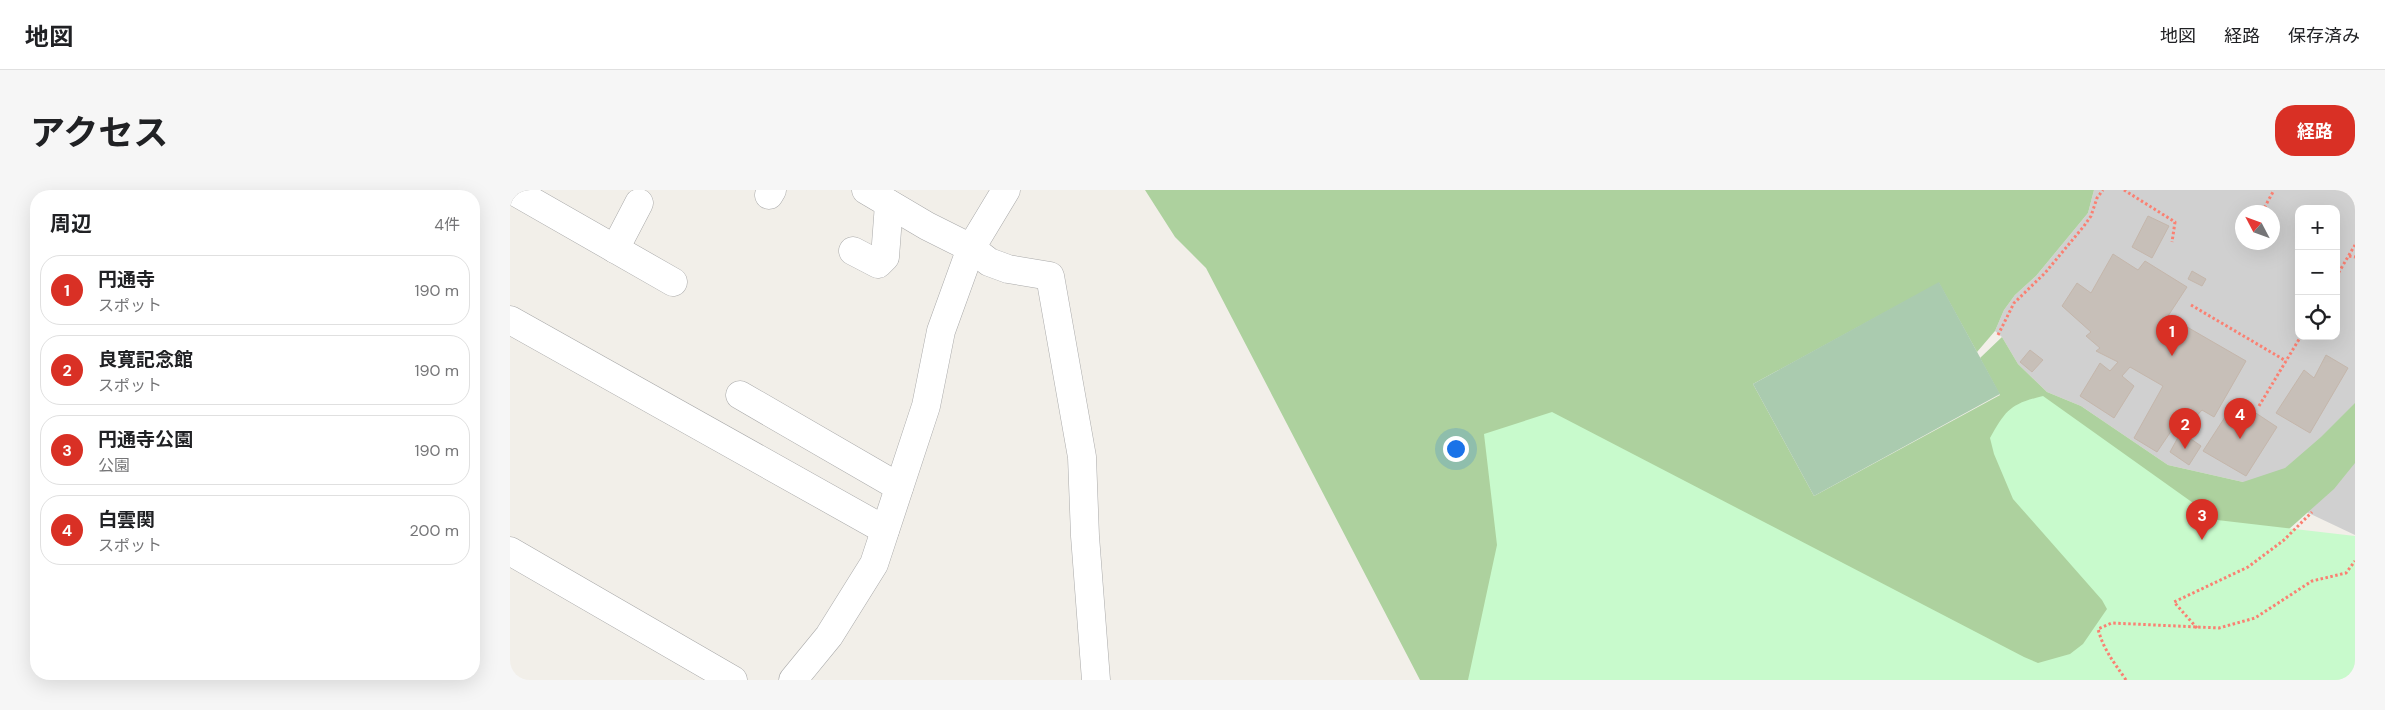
<!DOCTYPE html>
<html lang="ja">
<head>
<meta charset="utf-8">
<style>
	:root { --surface:#fff; --page:#f6f6f6; --text:#202124; --muted:#757577; --line:#e0e0e0; --accent:#d93025 }
	body { margin:0; font-family:"DM Sans","Noto Sans JP",sans-serif; background:var(--page); color:var(--text) }
	.controls { position:absolute; right:15px; top:15px; display:grid; overflow:hidden; border-radius:10px; box-shadow:0 5px 20px #0002 }
	.controls button { width:45px; height:45px; display:grid; place-items:center; padding:0; border:0; border-bottom:1px solid var(--line); background:var(--surface); color:var(--text); font:25px sans-serif }
	.compass { position:absolute; left:1725px; top:15px; width:45px; height:45px; border-radius:50%; background:var(--surface); box-shadow:0 5px 20px #0002; rotate:311deg }
	.you { position:absolute; left:945px; top:258px; width:18px; height:18px; margin:-12px; border:4px solid #fff; border-radius:50%; background:#1a73e8; box-shadow:0 0 0 8px #1a73e833 }
	.badge { display:grid; place-items:center; width:32px; height:32px; border-radius:50%; background:var(--accent); color:#fff; font-size:16px; font-weight:700 }
	.pin { position:absolute; translate:-50% -41px; filter:drop-shadow(0 1px 2px #0008) }
	.pin::after { content:''; position:absolute; top:26px; width:18px; height:15px; background:inherit; clip-path:polygon(0 0,100% 0,50% 100%) }
	.list { margin:0; padding:0; list-style:none }
	h2 { display:flex; justify-content:space-between; align-items:center; height:65px; margin:0; padding:0 20px; font-size:21px }
	h2 small { font-size:16px; font-weight:400; color:var(--muted) }
	.list li { display:grid; grid-template-columns:32px 1fr auto; gap:15px; align-items:center; box-sizing:border-box; height:70px; margin:0 10px 10px; padding:0 10px; border:1px solid var(--line); border-radius:20px }
	.list b { display:block; font-size:19px; white-space:nowrap }
	.list p { margin:0; font-size:16px; white-space:nowrap; color:var(--muted) }
	.list em { font-size:16px; font-style:normal; color:var(--muted) }
	.icon { flex:none; width:28px; height:28px; fill:none; stroke:currentColor; stroke-width:2; stroke-linecap:round; stroke-linejoin:round }
	.map { position:relative; flex:none; width:1845px; height:490px; overflow:hidden; border-radius:20px }
	header { display:flex; align-items:center; gap:30px; box-sizing:border-box; height:70px; padding:0 25px; background:var(--surface); border-bottom:1px solid var(--line) }
	header strong { font-size:24px }
	nav { display:flex; gap:28px; margin-inline-start:auto; font-size:18px }
	.intro { display:flex; align-items:center; justify-content:space-between; box-sizing:border-box; height:120px; padding:0 30px }
	h1 { margin:0; font-size:35px }
	.button { padding:12px 22px; border-radius:20px; background:var(--accent); color:#fff; font-size:18px; font-weight:700 }
	main { display:flex; gap:30px; padding:0 30px }
	aside { flex:1; background:var(--surface); border-radius:20px; box-shadow:0 5px 20px #0002 }
	.map>svg:first-child { display:block }
	.religious { fill:#d0d0d0; fill-rule:evenodd }
	.forest { fill:#add19e }
	.cemetery { fill:#aacbaf }
	.park { fill:#c8facc }
	.building { fill:#c7bfb8; stroke:#c4b6ab }
	.lines { fill:none; stroke-linecap:round; stroke-linejoin:round }
	.street-casing { stroke:#a9a9a9; stroke-width:29 }
	.path { stroke:#fa8072; stroke-width:3; stroke-dasharray:2.5 2.5; stroke-linecap:butt }
	.street { stroke:#fff; stroke-width:28 }
</style>
</head>
<body>
<header>
<strong>地図</strong>
<nav><a>地図</a><a>経路</a><a>保存済み</a></nav>
</header>
<div class="intro"><h1>アクセス</h1><a class="button">経路</a></div>
<main>
<aside>
<h2>周辺<small>4件</small></h2>
<ul class="list">
<li><span class="badge">1</span><div><b>円通寺</b><p>スポット</p></div><em>190 m</em></li>
<li><span class="badge">2</span><div><b>良寛記念館</b><p>スポット</p></div><em>190 m</em></li>
<li><span class="badge">3</span><div><b>円通寺公園</b><p>公園</p></div><em>190 m</em></li>
<li><span class="badge">4</span><div><b>白雲関</b><p>スポット</p></div><em>200 m</em></li>
</ul>
</aside>
<div class="map">
<svg width="1845" height="490" viewBox="0 0 1845 490">
	<rect width="100%" height="100%" fill="#f2efe9"/>
	<path class="religious" d="M1584 0H1845V345L1733 292 1658 275 1571 216 1537 202 1508 174 1492 147 1485 141 1494 120 1505 105 1526 86 1578 23ZM1789 19H1826V146H1789ZM1732 22H1762V52H1732Z"/>
	<path class="forest" d="M635 0H1584L1578 23 1526 86 1505 105 1494 120 1485 141 1467 162 1429 93 1243 194 1304 306 1490 205 1470 168 1492 147 1508 174 1537 202 1571 216 1658 275 1733 292 1775 278 1811 247 1845 213V273L1824 299 1609 490H910L696 78 665 47Z"/>
	<path class="cemetery" d="M1429 92 1490 204 1304 306 1243 194Z"/>
	<path class="park" d="M1533 206 1707 330 1845 346V490H958L987 355 974 244 1042 222 1514 467 1528 473 1560 464 1573 454 1597 419 1592 410 1503 309 1484 264 1480 248C1496 220 1500 214 1533 206Z"/>
	<g class="building">
		<path d="M1638 26 1659 36 1642 68 1622 57Z"/>
		<path d="M1603 64 1628 80 1635 71 1677 97 1658 126 1736 171 1704 227 1692 220 1681 232 1672 225 1647 262 1624 248 1653 196 1620 177 1612 186 1624 196 1604 228 1570 206 1590 173 1600 181 1608 172 1586 161 1590 158 1576 146 1581 142 1552 116 1567 93 1581 103Z"/>
		<path d="M1682 81 1696 89 1692 96 1678 89Z"/>
		<path d="M1520 160 1533 170 1522 182 1510 172Z"/>
		<path d="M1816 165 1838 178 1800 243 1766 223 1794 180 1804 188Z"/>
		<path d="M1726 210 1767 237 1736 286 1693 261Z"/>
		<path d="M1671 242 1691 256 1679 275 1660 262Z"/>
	</g>
	<g class="lines">
		<g class="street-casing">
			<g id="street">
				<path d="M2 0 163 92"/>
				<path d="M356 0 417 36 461 58 479 72 498 79 540 86 572 267 575 346 586 490"/>
				<path d="M259 5 262 0"/>
				<path d="M105 59 129 13"/>
				<path d="M343 61 368 74 375 67 379 14"/>
				<path d="M0 130 375 340"/>
				<path d="M230 205 389 297"/>
				<path d="M0 361 223 490"/>
				<path d="M283 490 319 446 364 374 416 216 431 141 461 58 496 0"/>
			</g>
		</g>
		<g class="path">
			<path d="M1614 0 1665 32 1662 52"/>
			<path d="M1752 22 1764 0"/>
			<path d="M1839 66 1845 67"/>
			<path d="M1826 87 1845 55"/>
			<path d="M1681 115 1776 171"/>
			<path d="M1488 145 1504 113 1535 83 1574 36 1581 26 1587 8 1593 0"/>
			<path d="M1749 216 1791 146"/>
			<path d="M1687 438 1664 412 1738 377 1774 350 1802 322"/>
			<path d="M1616 490C1604 472 1594 461 1588 439L1602 433 1709 438 1745 428 1802 391 1836 383 1845 371"/>
		</g>
		<use href="#street" class="street"/>
	</g>
</svg>
<div class="controls">
<button>+</button>
<button>−</button>
<button><svg class="icon" aria-label="locate" viewBox="0 0 24 24"><circle cx="12" cy="12" r="6"/><path d="M12 2v4M12 18v4M2 12h4M18 12h4"/></svg></button>
</div>
<svg class="compass" viewBox="-18 -18 36 36"><path d="M0-13l5 13h-10z" fill="#e53935"/><path d="M0 13l5-13h-10z" fill="#757577"/></svg>
<div class="you"></div>
<div class="pin badge" style="left:1662px;top:166px">1</div>
<div class="pin badge" style="left:1675px;top:259px">2</div>
<div class="pin badge" style="left:1692px;top:350px">3</div>
<div class="pin badge" style="left:1730px;top:249px">4</div>
</div>
</main>
</body>
</html>
